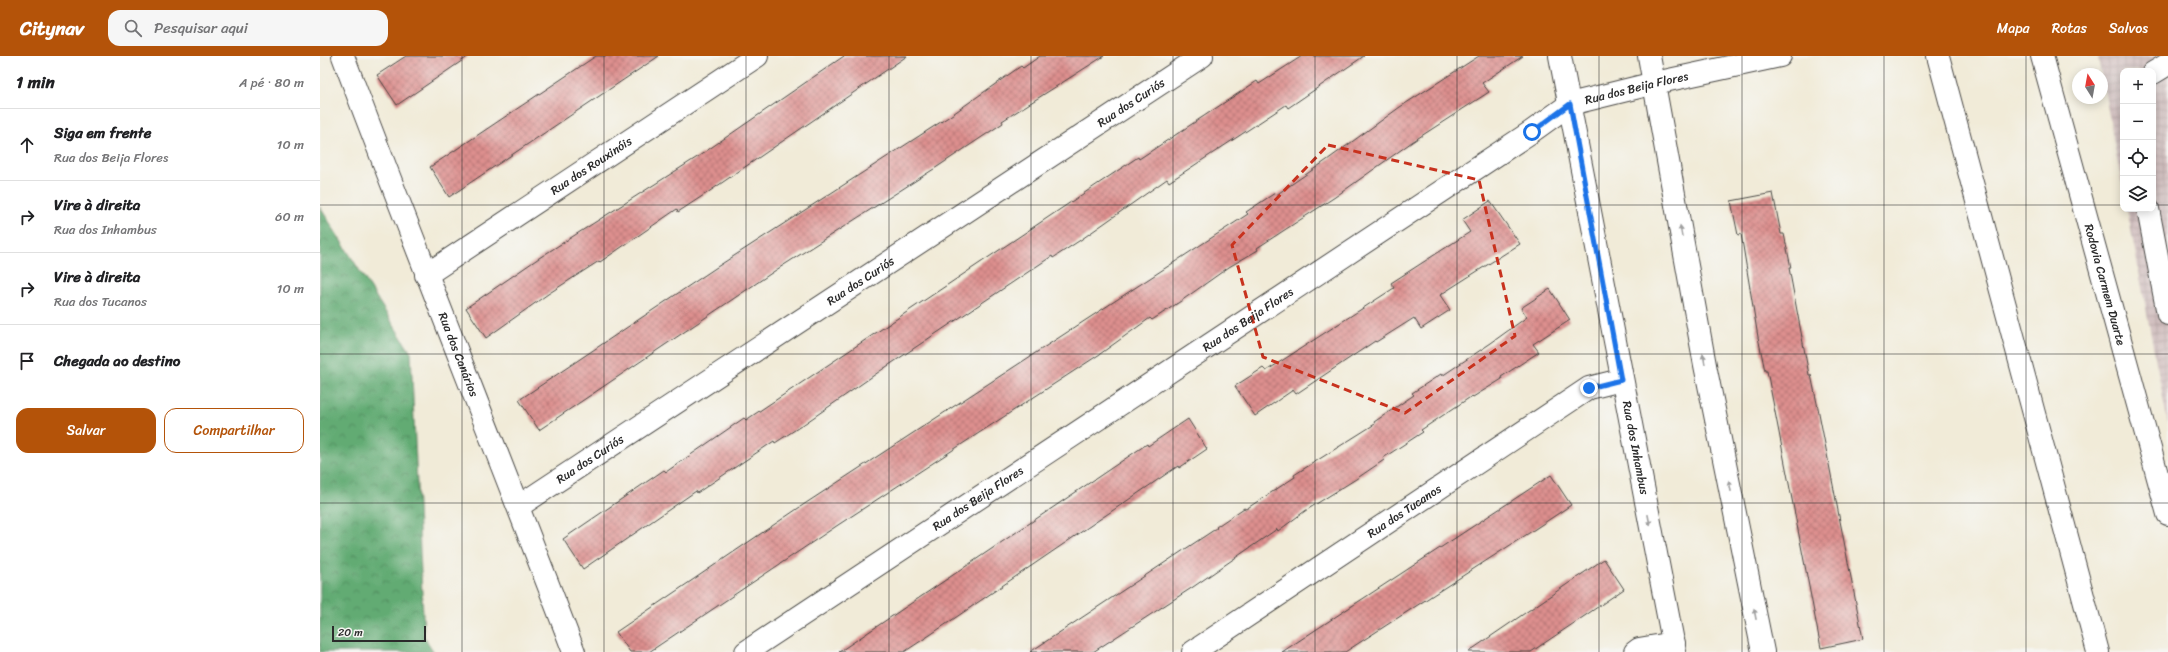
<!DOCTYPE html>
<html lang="pt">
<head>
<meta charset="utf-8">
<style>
	:root { --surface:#fff; --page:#f6f6f6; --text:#202124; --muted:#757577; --line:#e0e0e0; --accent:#b45309 }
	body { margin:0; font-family:Sriracha,sans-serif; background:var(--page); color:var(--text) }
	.controls { position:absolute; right:12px; top:12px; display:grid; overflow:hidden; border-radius:8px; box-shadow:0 2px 10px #0003 }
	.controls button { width:36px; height:36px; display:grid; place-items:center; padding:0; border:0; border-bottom:1px solid var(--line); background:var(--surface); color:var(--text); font:20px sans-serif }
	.compass { position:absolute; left:1752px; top:12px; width:36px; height:36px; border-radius:50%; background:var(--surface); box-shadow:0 2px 10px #0003; rotate:349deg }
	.scale { position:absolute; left:12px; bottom:10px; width:94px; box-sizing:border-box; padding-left:4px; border:2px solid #2b2b2b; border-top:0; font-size:11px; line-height:14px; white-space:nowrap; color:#2b2b2b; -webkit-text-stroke:3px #f6f6f2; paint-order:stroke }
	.stop { position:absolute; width:12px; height:12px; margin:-9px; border:3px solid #1a73e8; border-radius:50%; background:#fff }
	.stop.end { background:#1a73e8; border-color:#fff; box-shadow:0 1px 4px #0008 }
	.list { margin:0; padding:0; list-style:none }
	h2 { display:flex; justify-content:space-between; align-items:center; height:52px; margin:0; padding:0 16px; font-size:17px }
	h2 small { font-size:13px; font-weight:400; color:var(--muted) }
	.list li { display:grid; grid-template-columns:26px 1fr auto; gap:12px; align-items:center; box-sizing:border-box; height:72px; padding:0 16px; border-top:1px solid var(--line) }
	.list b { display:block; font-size:15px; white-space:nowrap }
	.list p { margin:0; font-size:13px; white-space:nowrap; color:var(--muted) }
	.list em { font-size:13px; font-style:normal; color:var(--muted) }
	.actions { display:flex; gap:8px; padding:12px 16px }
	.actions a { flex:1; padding:9px 0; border:1px solid var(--accent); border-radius:12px; text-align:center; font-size:14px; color:var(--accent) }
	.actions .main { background:var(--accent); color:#fff }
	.icon { flex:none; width:22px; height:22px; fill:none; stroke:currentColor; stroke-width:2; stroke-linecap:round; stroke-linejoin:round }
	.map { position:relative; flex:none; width:1848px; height:596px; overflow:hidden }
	header { display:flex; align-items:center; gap:24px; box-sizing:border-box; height:56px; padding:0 20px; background:var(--accent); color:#fff }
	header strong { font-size:19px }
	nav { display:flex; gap:22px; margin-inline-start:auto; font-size:14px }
	.search { width:280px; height:36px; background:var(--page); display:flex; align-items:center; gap:10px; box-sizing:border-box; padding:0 14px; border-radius:12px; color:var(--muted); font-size:15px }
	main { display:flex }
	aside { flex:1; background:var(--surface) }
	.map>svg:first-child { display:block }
	.industrial { fill:url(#industrial-grid) }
	.forest { fill:url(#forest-crowns); stroke:#466b4f }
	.building { fill:url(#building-cross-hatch) }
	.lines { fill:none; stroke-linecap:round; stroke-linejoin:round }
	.minor-casing { stroke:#494845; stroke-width:24 }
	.minor { stroke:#fff; stroke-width:22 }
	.oneway { fill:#a0a0a0 }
	.route { stroke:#1a73e8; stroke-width:5 }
	.marked { fill:none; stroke:#c8321e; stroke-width:3; stroke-dasharray:8 5; stroke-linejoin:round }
	.grid { fill:none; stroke:#2b2b2b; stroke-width:1; stroke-opacity:0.55 }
	.labels { text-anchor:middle; stroke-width:3.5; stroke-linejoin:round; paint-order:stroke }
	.street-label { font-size:12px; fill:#2b2b2b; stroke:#f6f6f2 }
</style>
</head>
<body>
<header>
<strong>Citynav</strong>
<div class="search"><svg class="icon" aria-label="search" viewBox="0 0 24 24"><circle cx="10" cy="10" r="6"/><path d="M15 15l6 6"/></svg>Pesquisar aqui</div>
<nav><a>Mapa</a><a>Rotas</a><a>Salvos</a></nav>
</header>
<main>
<aside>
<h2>1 min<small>A pé · 80 m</small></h2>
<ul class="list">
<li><svg class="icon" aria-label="ahead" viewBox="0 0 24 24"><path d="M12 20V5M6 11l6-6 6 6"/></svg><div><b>Siga em frente</b><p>Rua dos Beija Flores</p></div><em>10 m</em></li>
<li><svg class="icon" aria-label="right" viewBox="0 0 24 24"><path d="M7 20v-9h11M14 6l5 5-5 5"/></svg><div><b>Vire à direita</b><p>Rua dos Inhambus</p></div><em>60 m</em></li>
<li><svg class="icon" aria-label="right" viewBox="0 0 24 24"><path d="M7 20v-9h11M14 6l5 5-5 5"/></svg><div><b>Vire à direita</b><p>Rua dos Tucanos</p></div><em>10 m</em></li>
<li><svg class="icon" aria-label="arrive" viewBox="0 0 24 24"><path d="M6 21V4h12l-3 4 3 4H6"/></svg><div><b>Chegada ao destino</b></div></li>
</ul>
<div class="actions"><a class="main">Salvar</a><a>Compartilhar</a></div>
</aside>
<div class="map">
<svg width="1848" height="596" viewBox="0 0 1848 596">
	<defs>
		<pattern id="industrial-grid" width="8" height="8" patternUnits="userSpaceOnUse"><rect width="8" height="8" fill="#d1bfbf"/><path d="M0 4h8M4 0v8" fill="none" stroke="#b4a4a4"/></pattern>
		<pattern id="forest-crowns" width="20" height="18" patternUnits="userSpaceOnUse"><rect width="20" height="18" fill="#62ab73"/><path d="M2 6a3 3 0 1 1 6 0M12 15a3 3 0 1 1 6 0" fill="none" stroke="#518b5f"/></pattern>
		<pattern id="building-cross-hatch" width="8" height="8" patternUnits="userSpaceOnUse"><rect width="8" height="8" fill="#dd8f8e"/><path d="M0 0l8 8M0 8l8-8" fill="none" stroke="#b37574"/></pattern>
	</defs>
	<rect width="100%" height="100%" fill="#f6f6f2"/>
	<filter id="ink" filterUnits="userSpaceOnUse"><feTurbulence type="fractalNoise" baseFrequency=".025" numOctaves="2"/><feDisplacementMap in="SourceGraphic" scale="8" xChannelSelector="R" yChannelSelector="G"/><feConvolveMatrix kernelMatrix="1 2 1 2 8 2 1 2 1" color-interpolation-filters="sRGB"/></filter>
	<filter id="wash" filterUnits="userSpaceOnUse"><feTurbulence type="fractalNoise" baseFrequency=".012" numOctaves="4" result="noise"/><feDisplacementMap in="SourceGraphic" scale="16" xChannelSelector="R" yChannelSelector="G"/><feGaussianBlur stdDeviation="0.9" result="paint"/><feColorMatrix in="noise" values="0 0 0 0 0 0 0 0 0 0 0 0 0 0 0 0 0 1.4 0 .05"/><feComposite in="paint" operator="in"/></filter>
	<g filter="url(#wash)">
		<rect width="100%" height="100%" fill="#f1ebd8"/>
		<path class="industrial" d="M1784 0H1848V368L1807 153H1833V15H1803V133L1778 2Z"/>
		<path class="forest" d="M0 151 91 297 104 581 114 596H0Z"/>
		<g id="blocks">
			<g class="building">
				<path d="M86 0H149L77 49 57 19Z"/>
				<path d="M276 0H339L129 141 110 111Z"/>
				<path d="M524 0H587L387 137 358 156 357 153 280 206 279 205 228 238 166 282 146 252 219 202 379 100Z"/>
				<path d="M720 0H784L682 65 683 67 617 111 456 214 219 374 199 344 397 211 630 60 701 10 703 12Z"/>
				<path d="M982 0H1044L968 52 966 49 849 126 847 123 762 183 733 202 732 200 563 313 484 368 455 387 454 385 377 437 376 435 263 513 243 483 344 414 346 416 424 362 426 364 818 101 819 103 937 25 939 28Z"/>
				<path d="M1159 0H1203L1162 27 1169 36 1092 86 1015 141 937 192 938 194 909 211 861 245 832 264 830 262 780 298 518 469 329 596H310L296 576 483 449 928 158 926 156 955 137 956 139 1007 104 1080 51Z"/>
				<path d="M1453 137 1461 178H1464L1471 212H1469L1489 319H1491L1498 352 1543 583 1501 592 1447 315H1445L1438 281 1421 178 1418 179 1411 145Z"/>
				<path d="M1170 145 1200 188 1120 239 1130 254 1101 273 1094 262 1056 286 1055 285 976 338 973 334 935 360 915 330 943 312 946 315 1074 232 1071 227 1150 176 1142 164Z"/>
				<path d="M1230 233 1250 264 1213 288 1219 296 1181 321 1182 323 1153 341 1152 340 1101 374 1103 376 1063 402 1064 404 1036 423 985 455 958 475 957 473 873 531 773 596H710L897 472 896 471 924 452 926 453 975 421 974 419 1055 368 1054 366 1094 339 1092 337 1121 318 1122 320 1171 287 1207 261 1201 252Z"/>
				<path d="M868 363 887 393 859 412 858 410 610 579 584 596H519L827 388 828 390Z"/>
				<path d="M1231 419 1251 449 1209 477 1025 596H962Z"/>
				<path d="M1284 503 1304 533 1266 559 1211 596H1148Z"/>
			</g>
		</g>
	</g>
	<g filter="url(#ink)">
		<use href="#blocks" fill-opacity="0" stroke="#494845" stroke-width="1"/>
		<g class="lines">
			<g class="minor-casing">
				<g id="minor">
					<path id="s1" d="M23 0C98 199 178 397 254 596"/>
					<path id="s2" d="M1240 0 1355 596"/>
					<path d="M1329 0 1385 309 1443 596"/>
					<path d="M1618 0 1778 596"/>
					<path id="s3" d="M1722 0 1848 458"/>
					<path d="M1833 17 1848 8"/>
					<path d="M1828 153 1848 258"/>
					<path id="s4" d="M106 219 437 0"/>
					<path id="s5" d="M199 450 882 0"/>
					<path id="s6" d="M426 596 1211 76 1250 48 1335 27 1460 0"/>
					<path id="s7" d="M873 596 1269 332 1301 324"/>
					<path d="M1315 596 1319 593 1354 587"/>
				</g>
			</g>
			<use href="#minor" class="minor"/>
		</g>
		<defs><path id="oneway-solid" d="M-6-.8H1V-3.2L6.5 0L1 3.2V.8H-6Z"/></defs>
		<g class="oneway">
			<use href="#oneway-solid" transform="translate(1361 175) rotate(-100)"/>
			<use href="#oneway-solid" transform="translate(1384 303) rotate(-100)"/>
			<use href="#oneway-solid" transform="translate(1410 430) rotate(-101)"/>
			<use href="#oneway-solid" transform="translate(1329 464) rotate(79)"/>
			<use href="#oneway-solid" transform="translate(1435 558) rotate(-101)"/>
		</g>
	</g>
	<g class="lines" filter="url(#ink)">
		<path class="route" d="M1212 76 1250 48 1301 324 1269 332"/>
	</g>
	<path class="marked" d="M1008 89 1159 124 1195 280 1085 357 943 301 912 189Z"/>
	<path class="grid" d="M142 0V596M284 0V596M426 0V596M569 0V596M711 0V596M853 0V596M995 0V596M1137 0V596M1279 0V596M1422 0V596M1564 0V596M1706 0V596M0 149H1803M1833 149H1848M0 298H1848M0 447H1848"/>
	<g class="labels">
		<g class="street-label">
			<text dy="4" stroke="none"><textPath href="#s6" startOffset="1058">Rua dos Beija Flores</textPath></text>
			<text dy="4" stroke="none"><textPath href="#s5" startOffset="733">Rua dos Curiós</textPath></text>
			<text dy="4" stroke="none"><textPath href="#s4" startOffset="198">Rua dos Rouxinóis</textPath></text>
			<text dy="4" stroke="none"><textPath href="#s5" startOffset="409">Rua dos Curiós</textPath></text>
			<text dy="4" stroke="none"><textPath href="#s3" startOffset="237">Rodovia Carmem Duarte</textPath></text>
			<text dy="4" stroke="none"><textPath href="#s6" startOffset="602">Rua dos Beija Flores</textPath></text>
			<text dy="4" stroke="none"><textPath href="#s1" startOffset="320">Rua dos Canários</textPath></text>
			<text dy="4" stroke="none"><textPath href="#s2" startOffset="399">Rua dos Inhambus</textPath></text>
			<text dy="4" stroke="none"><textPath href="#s5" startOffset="85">Rua dos Curiós</textPath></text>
			<text dy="4" stroke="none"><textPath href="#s6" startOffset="278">Rua dos Beija Flores</textPath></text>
			<text dy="4" stroke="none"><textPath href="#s7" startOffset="254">Rua dos Tucanos</textPath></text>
		</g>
	</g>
</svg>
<div class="controls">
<button>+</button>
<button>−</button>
<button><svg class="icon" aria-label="locate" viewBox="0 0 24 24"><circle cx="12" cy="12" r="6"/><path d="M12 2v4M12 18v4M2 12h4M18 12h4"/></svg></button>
<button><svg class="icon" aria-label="layers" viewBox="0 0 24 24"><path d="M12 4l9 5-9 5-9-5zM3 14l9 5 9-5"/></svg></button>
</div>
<svg class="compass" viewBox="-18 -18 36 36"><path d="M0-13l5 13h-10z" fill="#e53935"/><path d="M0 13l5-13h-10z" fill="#757577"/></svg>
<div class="scale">20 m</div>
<div class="stop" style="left:1212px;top:76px"></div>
<div class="stop end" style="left:1269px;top:332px"></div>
</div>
</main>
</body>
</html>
